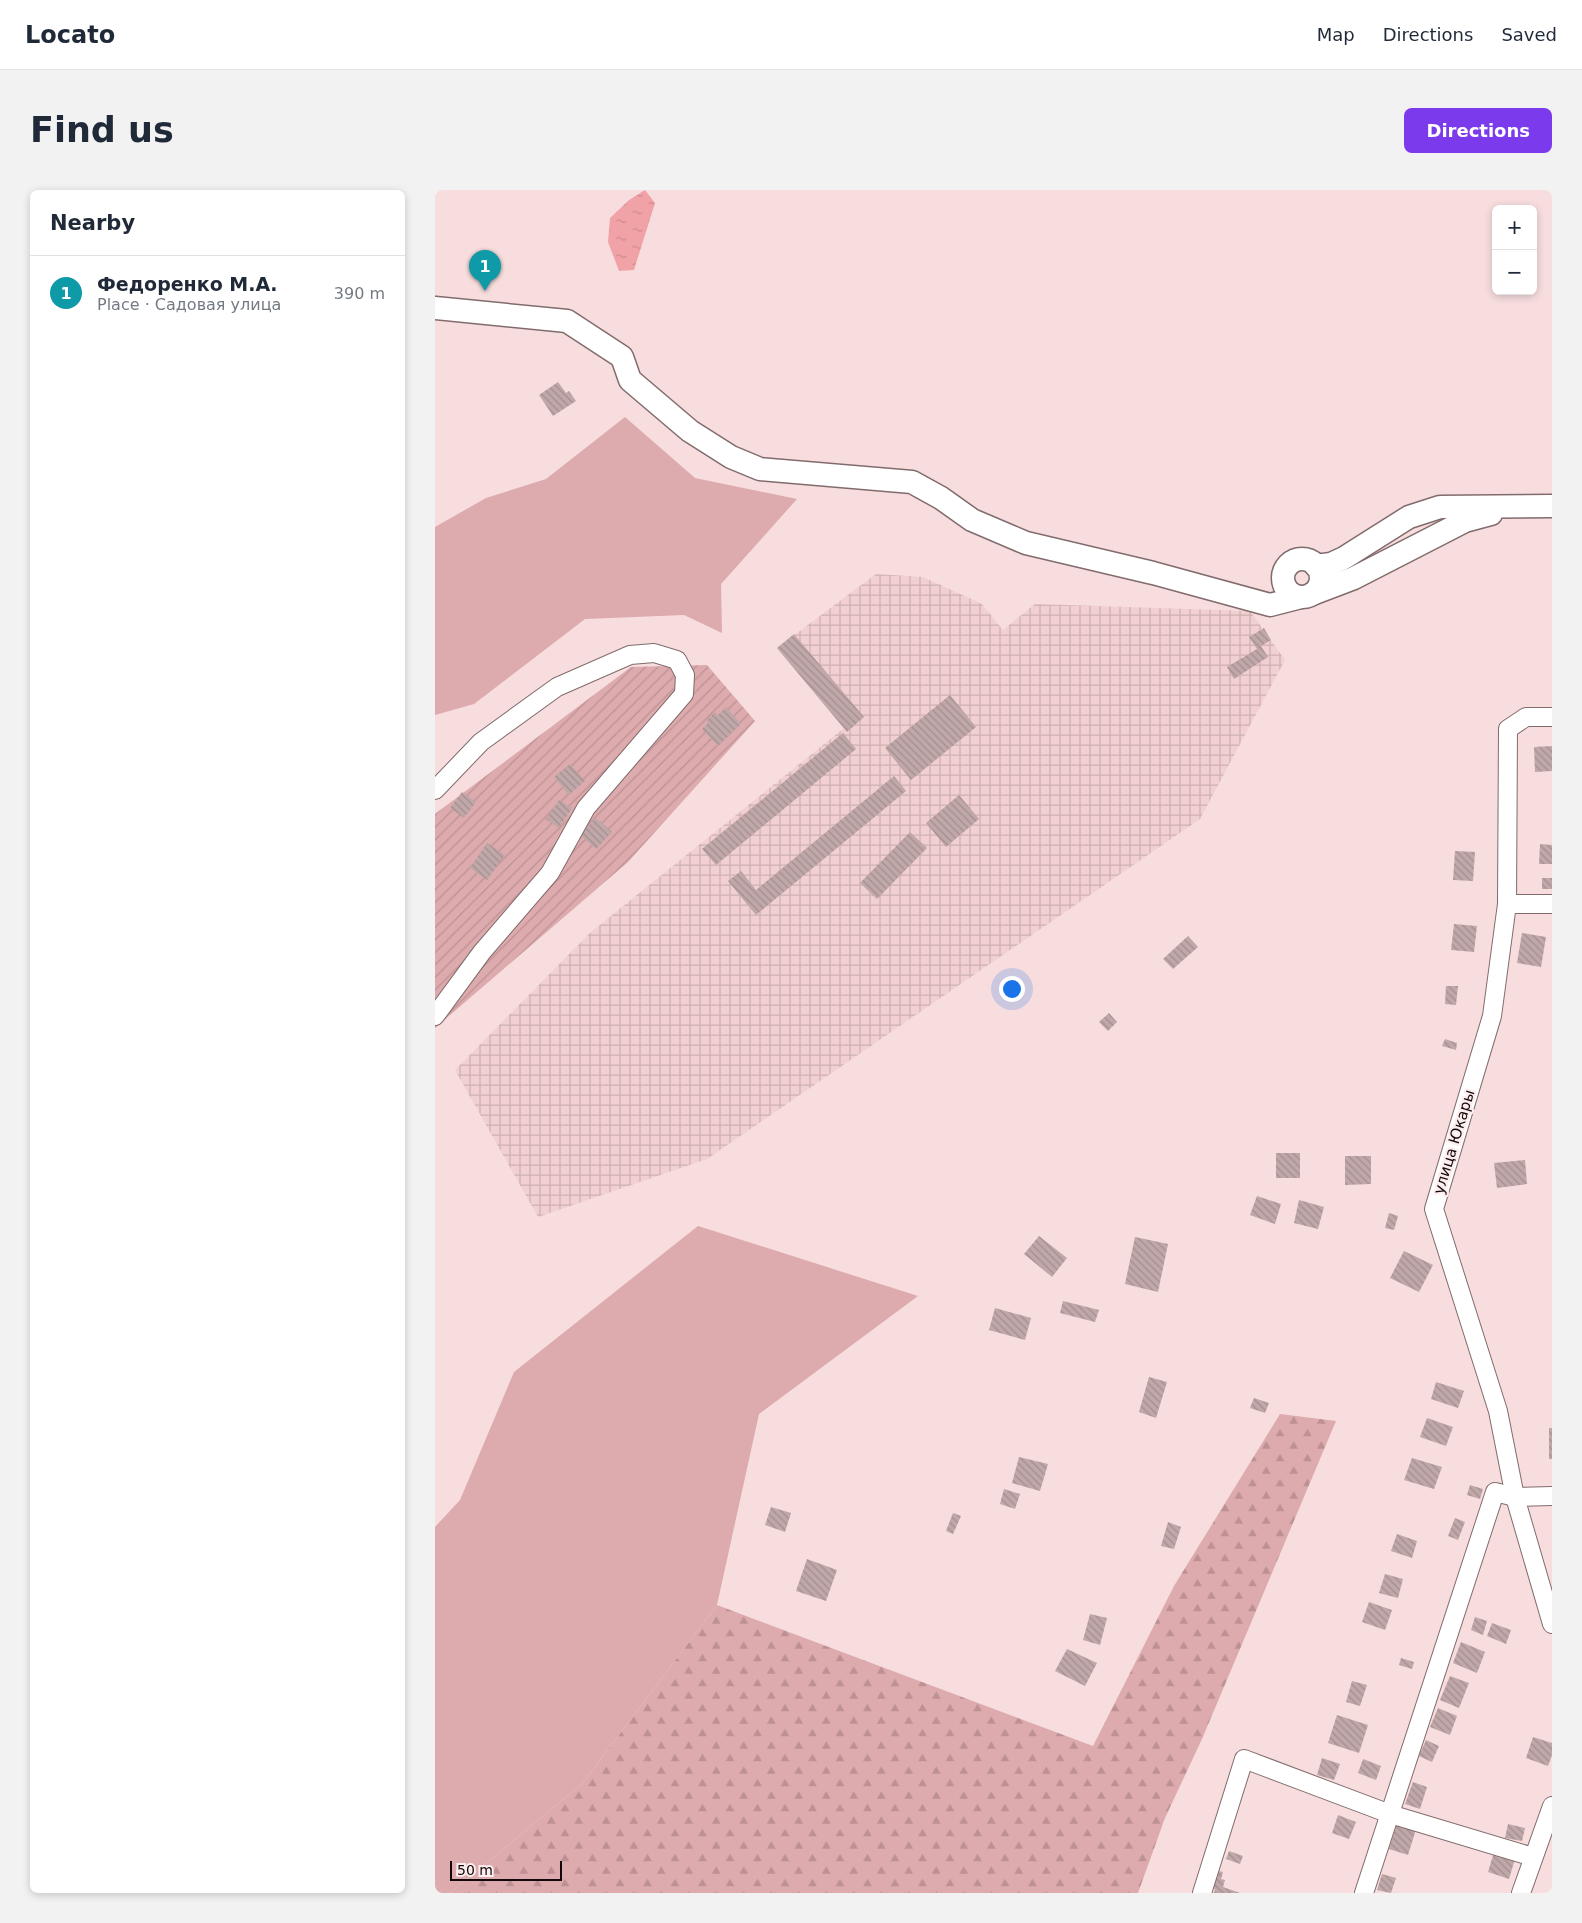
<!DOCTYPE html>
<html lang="en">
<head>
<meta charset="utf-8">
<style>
	:root { --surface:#fff; --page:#f2f2f3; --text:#1f2937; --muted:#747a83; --line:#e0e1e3; --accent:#7c3aed }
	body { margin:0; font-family:"DejaVu Sans",sans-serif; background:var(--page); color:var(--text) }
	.controls { position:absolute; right:15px; top:15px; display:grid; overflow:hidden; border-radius:8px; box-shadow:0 2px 8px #0003 }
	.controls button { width:45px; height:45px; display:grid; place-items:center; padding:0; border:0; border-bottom:1px solid var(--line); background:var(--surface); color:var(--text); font:25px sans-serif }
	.scale { position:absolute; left:15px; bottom:12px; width:112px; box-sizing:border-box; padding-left:5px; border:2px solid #110909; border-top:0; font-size:14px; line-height:18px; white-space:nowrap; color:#110909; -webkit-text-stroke:4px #fdedee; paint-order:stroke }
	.you { position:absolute; left:576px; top:798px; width:18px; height:18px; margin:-12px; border:4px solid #fff; border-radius:50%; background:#1a73e8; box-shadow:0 0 0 8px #1a73e833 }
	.badge { display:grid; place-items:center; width:32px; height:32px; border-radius:50%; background:var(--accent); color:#fff; font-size:16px; font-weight:700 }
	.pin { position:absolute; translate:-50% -41px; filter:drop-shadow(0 1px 2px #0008) }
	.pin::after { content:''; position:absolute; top:26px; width:18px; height:15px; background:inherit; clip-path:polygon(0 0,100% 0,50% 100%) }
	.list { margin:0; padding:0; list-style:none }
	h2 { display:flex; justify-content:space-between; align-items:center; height:65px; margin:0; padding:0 20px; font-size:21px }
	h2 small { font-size:16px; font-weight:400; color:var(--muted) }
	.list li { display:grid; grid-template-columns:32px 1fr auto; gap:15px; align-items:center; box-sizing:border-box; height:75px; padding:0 20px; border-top:1px solid var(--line) }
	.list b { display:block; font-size:19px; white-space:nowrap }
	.list p { margin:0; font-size:16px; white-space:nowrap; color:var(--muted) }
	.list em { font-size:16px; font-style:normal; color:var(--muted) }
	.map { position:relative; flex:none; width:1117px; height:1703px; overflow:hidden; border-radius:8px }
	header { display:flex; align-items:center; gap:30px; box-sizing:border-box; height:70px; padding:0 25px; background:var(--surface); border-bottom:1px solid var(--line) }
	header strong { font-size:24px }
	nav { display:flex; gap:28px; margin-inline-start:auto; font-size:18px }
	.intro { display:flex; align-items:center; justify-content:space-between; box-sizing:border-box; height:120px; padding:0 30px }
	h1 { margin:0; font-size:35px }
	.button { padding:12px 22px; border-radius:8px; background:var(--accent); color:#fff; font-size:18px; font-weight:700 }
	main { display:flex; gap:30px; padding:0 30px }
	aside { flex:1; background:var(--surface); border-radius:8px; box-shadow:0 2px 8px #0003 }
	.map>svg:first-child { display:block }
	.industrial { fill:url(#industrial-grid) }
	.green { fill:#ddaaad }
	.forest { fill:url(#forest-firs) }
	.garden { fill:url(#garden-furrows) }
	.water { fill:url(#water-ripples) }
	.building { fill:url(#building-back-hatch) }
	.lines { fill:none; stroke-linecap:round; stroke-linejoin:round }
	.minor-casing { stroke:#826b6c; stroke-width:20 }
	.tertiary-casing { stroke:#826b6c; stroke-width:25 }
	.minor { stroke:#fff; stroke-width:18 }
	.tertiary { stroke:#fff; stroke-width:22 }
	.labels { text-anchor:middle; stroke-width:4.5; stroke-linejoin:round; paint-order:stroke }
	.street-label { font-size:15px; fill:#110909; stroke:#fdedee }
</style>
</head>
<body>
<header>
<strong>Locato</strong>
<nav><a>Map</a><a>Directions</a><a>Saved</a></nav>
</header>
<div class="intro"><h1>Find us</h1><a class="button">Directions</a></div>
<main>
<aside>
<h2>Nearby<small></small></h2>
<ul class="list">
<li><span class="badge" style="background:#0f9aa8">1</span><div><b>Федоренко М.А.</b><p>Place · Садовая улица</p></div><em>390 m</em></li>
</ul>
</aside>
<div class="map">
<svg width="1117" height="1703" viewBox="0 0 1117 1703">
	<defs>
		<pattern id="industrial-grid" width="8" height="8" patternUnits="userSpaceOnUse" patternTransform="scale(1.25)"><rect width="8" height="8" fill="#f2d0d1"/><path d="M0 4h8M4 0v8" fill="none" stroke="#ceb1b2"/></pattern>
		<pattern id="forest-firs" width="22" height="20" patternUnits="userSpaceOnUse" patternTransform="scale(1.25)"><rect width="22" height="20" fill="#ddaaad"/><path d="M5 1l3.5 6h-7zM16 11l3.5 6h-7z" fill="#bd9194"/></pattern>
		<pattern id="garden-furrows" width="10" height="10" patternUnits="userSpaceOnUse" patternTransform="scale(1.25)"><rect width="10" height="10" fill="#ddaaad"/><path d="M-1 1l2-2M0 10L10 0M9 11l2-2" fill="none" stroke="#bd9194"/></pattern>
		<pattern id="water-ripples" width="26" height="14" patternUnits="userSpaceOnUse" patternTransform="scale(1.25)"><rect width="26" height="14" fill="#f0a2a7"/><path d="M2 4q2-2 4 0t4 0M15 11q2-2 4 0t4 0" fill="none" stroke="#cd8a8e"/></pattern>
		<pattern id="building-back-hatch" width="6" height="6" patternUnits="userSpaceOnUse" patternTransform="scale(1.25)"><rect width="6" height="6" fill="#c0a7a8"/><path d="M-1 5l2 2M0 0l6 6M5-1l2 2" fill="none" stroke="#a48e8f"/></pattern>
	</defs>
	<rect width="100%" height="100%" fill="#f7ddde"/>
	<path class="industrial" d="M441 384 488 387 547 414 568 440 600 414 815 421 850 470 765 629 272 969 103 1027 20 880 156 742 409 538 342 458Z"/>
	<g class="green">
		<path d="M190 227 260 288 362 309 286 394 287 443 249 425 150 429 39 514 0 525V337L51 308 111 289Z"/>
		<path d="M263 1036 483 1106 324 1224 282 1415 147 1594 15 1703H0V1337L25 1310 79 1182Z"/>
	</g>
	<path class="forest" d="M845 1224 901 1231 767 1549 730 1628 703 1703H15L147 1594 282 1415 658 1556 739 1396Z"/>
	<path class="garden" d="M272 475 320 531 193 672 0 838V624L196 477Z"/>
	<path class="water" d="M210 0 220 13 199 80 184 81 173 52 175 28 194 10Z"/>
	<g class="building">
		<path d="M123 192 131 203 134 201 141 211 118 226 104 205Z"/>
		<path d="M829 438 836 450 826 456 833 467 799 489 792 477 822 459 814 447Z"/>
		<path d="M359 444 429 527 412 542 342 458Z"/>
		<path d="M515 505 541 537 476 590 450 558Z"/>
		<path d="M291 517 306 534 283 556 267 539 273 533 271 531 280 522 283 525Z"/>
		<path d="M408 543 421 559 281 675 267 659Z"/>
		<path d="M1117 556V581L1100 582 1099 557Z"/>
		<path d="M135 574 150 591 134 605 119 587Z"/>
		<path d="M459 586 471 601 321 725 293 691 306 681 321 700Z"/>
		<path d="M27 602 41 612 29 628 15 618Z"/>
		<path d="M524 605 544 629 511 657 491 633Z"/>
		<path d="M124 610 137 618 124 638 111 629Z"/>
		<path d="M161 628 177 642 161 659 145 645Z"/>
		<path d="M475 642 492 658 442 709 425 693Z"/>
		<path d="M52 653 70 665 52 690 35 678Z"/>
		<path d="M1105 654 1117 655V674H1104Z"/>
		<path d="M1020 661 1040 662 1038 691 1018 690Z"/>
		<rect x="1107" y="688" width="10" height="11"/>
		<path d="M1019 734 1042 736 1039 762 1016 760Z"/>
		<path d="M1087 743 1111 747 1106 777 1082 773Z"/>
		<path d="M753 746 763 757 738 779 728 769Z"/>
		<path d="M1011 796H1023L1021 815 1010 814Z"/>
		<path d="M674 823 682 832 673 841 664 832Z"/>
		<path d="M1010 849 1022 853 1021 860 1007 856Z"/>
		<rect x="841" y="963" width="24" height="25"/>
		<path d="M910 966H936V994L910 995Z"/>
		<path d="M1090 970 1092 994 1062 998 1059 973Z"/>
		<path d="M822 1006 846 1014 840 1034 815 1025Z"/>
		<path d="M864 1010 889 1017 883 1039 859 1033Z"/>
		<path d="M954 1023 963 1026 959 1040 950 1038Z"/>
		<path d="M604 1046 632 1068 617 1087 589 1064Z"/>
		<path d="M700 1047 733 1054 723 1102 690 1094Z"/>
		<path d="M969 1061 998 1075 984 1102 955 1088Z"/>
		<path d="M628 1111 664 1120 660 1132 625 1123Z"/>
		<path d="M560 1118 596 1128 590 1150 554 1140Z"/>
		<path d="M714 1187 732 1192 721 1228 704 1222Z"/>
		<path d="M1001 1192 1029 1201 1023 1218 996 1209Z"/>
		<path d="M819 1208 834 1213 830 1223 815 1218Z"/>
		<path d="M992 1228 1018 1237 1011 1256 985 1247Z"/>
		<rect x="1114" y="1238" width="3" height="31"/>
		<path d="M584 1267 613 1274 605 1301 577 1293Z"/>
		<path d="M977 1268 1007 1277 999 1299 969 1290Z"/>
		<path d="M1035 1295 1048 1299 1045 1309 1032 1305Z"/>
		<path d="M569 1299 585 1304 580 1319 565 1314Z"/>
		<path d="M336 1317 356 1323 350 1342 330 1335Z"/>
		<path d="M518 1323 526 1326 518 1344 511 1341Z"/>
		<path d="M1020 1328 1030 1332 1023 1350 1013 1346Z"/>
		<path d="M733 1332 746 1337 739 1359 726 1356Z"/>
		<path d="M962 1344 982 1351 977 1368 956 1361Z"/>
		<path d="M372 1369 402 1380 391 1411 361 1401Z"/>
		<path d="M950 1384 968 1389 963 1408 944 1403Z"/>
		<path d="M934 1412 957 1420 950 1440 927 1432Z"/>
		<path d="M655 1424 672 1428 665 1455 648 1450Z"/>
		<path d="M1040 1427 1052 1431 1048 1445 1036 1440Z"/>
		<path d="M1057 1433 1076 1440 1071 1454 1052 1446Z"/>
		<path d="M1026 1452 1050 1462 1042 1483 1018 1473Z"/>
		<path d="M632 1459 662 1473 650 1496 620 1481Z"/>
		<path d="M966 1468 979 1472 977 1479 964 1475Z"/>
		<path d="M1015 1486 1034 1493 1024 1518 1005 1510Z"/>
		<path d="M917 1491 932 1495 925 1516 911 1512Z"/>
		<path d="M1003 1518 1022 1526 1015 1545 995 1537Z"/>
		<path d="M902 1525 933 1535 924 1563 893 1553Z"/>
		<path d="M1098 1547 1117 1553V1565L1113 1576 1091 1568Z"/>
		<path d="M991 1550 1004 1556 997 1572 984 1566Z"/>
		<path d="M887 1568 905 1574 899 1590 882 1585Z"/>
		<path d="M928 1569 946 1576 941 1590 923 1583Z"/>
		<path d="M978 1592 992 1597 985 1619 970 1614Z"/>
		<path d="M903 1625 921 1632 914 1649 897 1643Z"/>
		<path d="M964 1627 983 1633 973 1665 954 1659Z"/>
		<path d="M1073 1634 1090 1638 1087 1651 1070 1648Z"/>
		<path d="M794 1661 808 1666 805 1674 791 1669Z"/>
		<path d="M1059 1662 1080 1669 1074 1689 1053 1682Z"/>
		<path d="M779 1680 788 1682 786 1689 790 1690 788 1697 805 1703H779L780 1699 771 1696Z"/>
		<path d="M947 1684 961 1688 956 1703 942 1700Z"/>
	</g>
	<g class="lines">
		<g class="minor-casing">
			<g id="minor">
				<path d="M1117 527H1091L1073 539 1072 714 1057 826 999 1019 1063 1221 1080 1307 1117 1434"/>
				<path d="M0 600 46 552 122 497 195 465 219 463 242 470 250 485 249 504 151 618 115 683 47 762 0 826"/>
				<path d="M1072 714H1117"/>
				<path d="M767 1703 809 1569 955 1624 1098 1667"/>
				<path d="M929 1703 1060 1302 1080 1307 1117 1306"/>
				<path d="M1086 1703 1117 1616"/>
			</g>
		</g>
		<g class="tertiary-casing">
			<g id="tertiary">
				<path d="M0 118 132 131 187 167 195 190 255 241 296 267 325 279 477 292 506 308 537 330 591 353 718 383 835 415 866 407"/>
				<circle cx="867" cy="388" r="19"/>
				<path d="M881 376 896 374 909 368 974 327 1005 317 1117 316"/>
				<path d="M877 404 919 388 1030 331 1056 324"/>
			</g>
		</g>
		<use href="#minor" class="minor"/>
		<use href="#tertiary" class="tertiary"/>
	</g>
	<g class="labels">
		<g class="street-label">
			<text transform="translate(1019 952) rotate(-73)" y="5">улица Юкары</text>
		</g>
	</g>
</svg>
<div class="controls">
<button>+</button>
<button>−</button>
</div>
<div class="scale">50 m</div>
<div class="you"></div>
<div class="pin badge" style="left:50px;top:101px;background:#0f9aa8">1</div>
</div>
</main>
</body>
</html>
